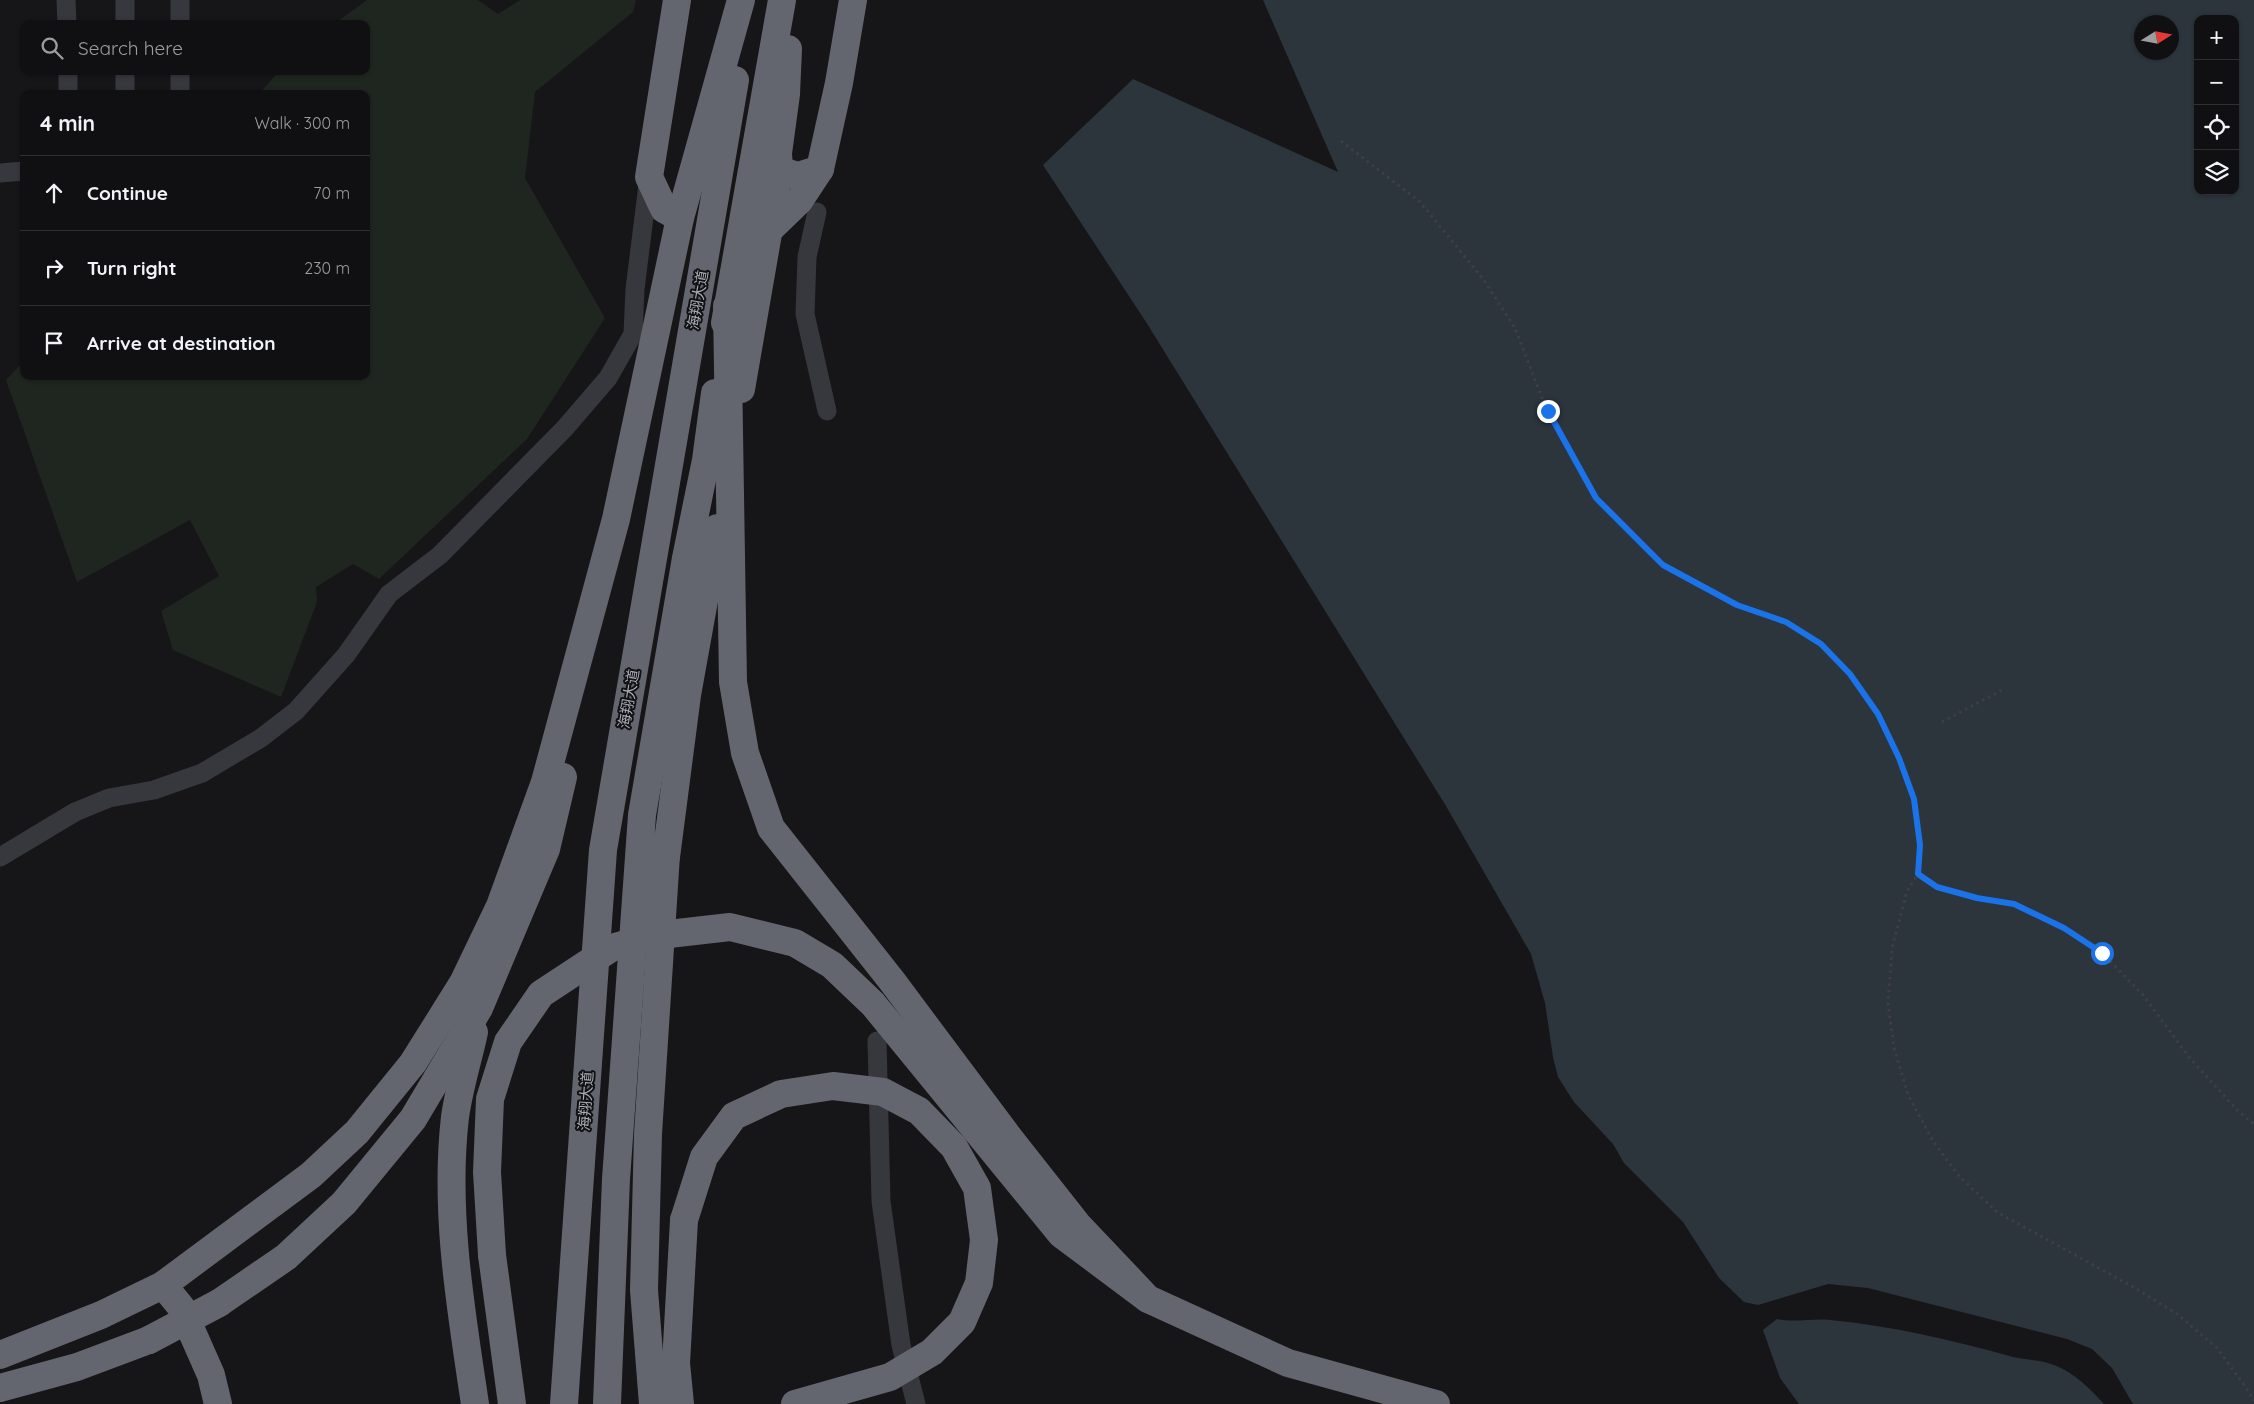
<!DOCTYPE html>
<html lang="en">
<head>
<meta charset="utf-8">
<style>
	:root { --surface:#101012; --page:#1e1e20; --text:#f1f3f6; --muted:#9c9d9f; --line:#303032 }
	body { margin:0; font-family:Quicksand,"Noto Sans SC",sans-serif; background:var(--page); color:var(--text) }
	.controls { position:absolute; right:15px; top:15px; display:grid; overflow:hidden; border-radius:10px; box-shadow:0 1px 4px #0004 }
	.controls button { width:45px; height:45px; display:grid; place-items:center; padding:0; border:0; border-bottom:1px solid var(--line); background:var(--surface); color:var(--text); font:25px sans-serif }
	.compass { position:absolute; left:2134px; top:15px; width:45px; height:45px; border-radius:50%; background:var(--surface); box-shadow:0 1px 4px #0004; rotate:79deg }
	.stop { position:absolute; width:15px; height:15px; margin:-11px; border:4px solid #1a73e8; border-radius:50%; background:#fff }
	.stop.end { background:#1a73e8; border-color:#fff; box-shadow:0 1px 5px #0008 }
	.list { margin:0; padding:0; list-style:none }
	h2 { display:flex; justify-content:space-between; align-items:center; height:65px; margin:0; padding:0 20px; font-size:21px }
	h2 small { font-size:16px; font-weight:400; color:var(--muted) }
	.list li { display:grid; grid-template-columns:32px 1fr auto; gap:15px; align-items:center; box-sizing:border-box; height:75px; padding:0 20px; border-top:1px solid var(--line) }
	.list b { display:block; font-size:19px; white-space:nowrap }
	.list em { font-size:16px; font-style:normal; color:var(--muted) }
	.icon { flex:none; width:28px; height:28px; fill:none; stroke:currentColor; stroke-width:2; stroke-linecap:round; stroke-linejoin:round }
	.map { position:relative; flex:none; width:2254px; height:1404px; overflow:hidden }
	.search { position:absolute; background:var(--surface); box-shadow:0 1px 4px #0004; left:20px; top:20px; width:350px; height:55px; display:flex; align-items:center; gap:12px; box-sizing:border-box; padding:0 18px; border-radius:10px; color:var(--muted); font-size:19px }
	.panel { position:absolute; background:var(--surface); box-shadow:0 1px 4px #0004; left:20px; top:90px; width:350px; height:290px; border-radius:10px }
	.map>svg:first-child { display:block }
	.green { fill:#1e261f }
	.water { fill:#2c353c; fill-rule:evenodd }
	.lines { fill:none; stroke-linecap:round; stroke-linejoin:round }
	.path { stroke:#3d3f44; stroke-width:3; stroke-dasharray:2.5 4; stroke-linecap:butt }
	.street { stroke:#37383d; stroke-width:19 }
	.highway { stroke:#63666e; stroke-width:28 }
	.highway-bridge { stroke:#63666e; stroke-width:28 }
	.route { stroke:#1a73e8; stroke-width:6 }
	.labels { text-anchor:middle; stroke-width:4; stroke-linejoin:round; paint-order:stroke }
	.street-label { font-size:15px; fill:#a8adb8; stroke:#111113 }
</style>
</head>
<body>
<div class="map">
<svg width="2254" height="1404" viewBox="0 0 2254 1404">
	<rect width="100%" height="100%" fill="#161618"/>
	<path class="green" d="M367 0H478L498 14 520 0H636L633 12 535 92 525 178 605 318 527 439 379 579 353 564 316 587 317 602 281 697 173 650 161 611 219 576 190 520 77 582 6 380 24 361V376H366V94H259L279 71H366V24H334Z"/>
	<g class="water">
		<path d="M1263 0H2254V1404H2133L2112 1368 2092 1349 2067 1339 1868 1288 1828 1284 1758 1305 1744 1302 1719 1278 1683 1222 1624 1163 1613 1144 1574 1102 1558 1077 1553 1057 1545 1003 1531 954 1446 806 1146 322 1043 165 1133 79 1338 172ZM2198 19H2235V191H2198ZM2142 22H2172V52H2142Z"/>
		<path d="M1777 1319C1796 1323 1812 1318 1830 1320 1892 1326 1953 1340 2013 1357 2026 1360 2041 1360 2054 1365 2075 1373 2089 1388 2104 1404H1799L1780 1378 1763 1330Z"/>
	</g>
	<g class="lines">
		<g class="path">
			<path d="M1341 141 1420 202 1483 279 1515 328 1547 411 1596 498 1663 565 1737 605 1786 622 1821 643 1851 674 1878 714 1899 758 1914 799 1920 845 1918 874 1907 891 1892 948 1888 1003 1894 1048 1908 1095 1933 1141 1959 1176 1997 1212 2135 1288 2177 1314 2217 1348 2247 1389 2254 1401"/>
			<path d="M1942 722 2004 689"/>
			<path d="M1918 874 1937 887 1977 898 2014 904 2064 928 2102 953 2144 996 2188 1056 2239 1112 2254 1124"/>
		</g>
		<g class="street">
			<path d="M66 0 67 24"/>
			<path d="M125 0V24"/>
			<path d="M180 24V0"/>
			<path d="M68 71V94"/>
			<path d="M125 94V71"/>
			<path d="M180 94V71"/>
			<path d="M0 173 24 171"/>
			<path d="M817 212 807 257 805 314 827 411"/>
			<path d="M0 857 75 812 109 798 154 790 202 773 261 738 296 711 346 655 389 594 440 555 565 428 608 378 633 334 635 289 649 177"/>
			<path d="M877 1041 881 1201 901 1345 916 1404"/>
		</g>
		<g class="highway">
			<path d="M677 0 649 177 664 209 680 218"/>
			<path d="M779 170 798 176 820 169 839 83 853 0"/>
			<path d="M769 230 799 201 820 169"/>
			<path d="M727 306 733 682 745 753 771 828 892 981 1010 1139 1077 1224 1148 1299 1288 1363 1436 1404"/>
			<path d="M725 323 782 0"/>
			<path d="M741 389 779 170 778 153 786 94 788 49"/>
			<path d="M666 857 687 695 717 528"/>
			<path d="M474 1032C468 1060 459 1088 455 1117 444 1212 461 1310 475 1404"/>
			<path d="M492 1255 512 1404"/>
			<path d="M163 1285 181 1307 211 1375 218 1404"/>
			<path d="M219 1303 286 1257 344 1203 413 1119 479 1008 546 849 563 777"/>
			<path d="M0 1355 101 1315 163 1285 311 1175 357 1132 413 1063 463 983 500 906 545 782 616 519 680 218 741 0"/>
			<path d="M0 1388 77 1367 149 1340"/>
			<path d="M564 1404 603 850 735 80"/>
			<path d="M607 1404 616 1179 642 815 686 558 706 460 715 393"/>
			<path d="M653 1404 644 1290 648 1134 667 839"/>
			<path d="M680 1404 676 1363 684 1220"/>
		</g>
		<g class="highway-bridge">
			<path d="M684 1220 704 1157 734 1116 781 1094 833 1086 883 1092 919 1111 954 1147 977 1188 984 1240 979 1283 962 1322 932 1352 890 1377 795 1404"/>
			<path d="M492 1255 487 1172 490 1099 508 1042 541 994 611 948 660 935 730 927 795 943 832 965 873 1004 1061 1234 1148 1299"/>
			<path d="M149 1340 219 1303"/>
		</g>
	</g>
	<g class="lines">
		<path class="route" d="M1548 411 1596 498 1663 565 1737 605 1786 622 1821 644 1850 674 1878 714 1899 758 1914 799 1920 845 1918 874 1937 887 1977 898 2014 904 2064 928 2102 953"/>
	</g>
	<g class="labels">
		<g class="street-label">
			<text transform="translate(698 300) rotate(-80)" y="5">海翔大道</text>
			<text transform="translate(629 699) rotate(-80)" y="5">海翔大道</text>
			<text transform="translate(586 1101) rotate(-86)" y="5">海翔大道</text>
		</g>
	</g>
</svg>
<div class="controls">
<button>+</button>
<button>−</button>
<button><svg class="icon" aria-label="locate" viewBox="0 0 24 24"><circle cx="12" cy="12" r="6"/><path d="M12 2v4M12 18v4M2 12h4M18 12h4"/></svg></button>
<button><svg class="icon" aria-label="layers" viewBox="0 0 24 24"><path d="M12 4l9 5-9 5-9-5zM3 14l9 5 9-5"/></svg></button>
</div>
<svg class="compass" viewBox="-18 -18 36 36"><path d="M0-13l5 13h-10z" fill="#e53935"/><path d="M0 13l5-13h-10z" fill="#9c9d9f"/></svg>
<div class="stop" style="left:2102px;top:953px"></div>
<div class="stop end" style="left:1548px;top:411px"></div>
<div class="search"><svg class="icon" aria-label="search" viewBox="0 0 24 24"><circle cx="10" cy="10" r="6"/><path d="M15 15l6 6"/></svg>Search here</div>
<section class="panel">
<h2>4 min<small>Walk · 300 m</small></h2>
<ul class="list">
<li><svg class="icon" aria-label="ahead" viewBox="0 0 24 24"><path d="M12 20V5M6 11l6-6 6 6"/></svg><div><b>Continue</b></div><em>70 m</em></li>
<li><svg class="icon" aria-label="right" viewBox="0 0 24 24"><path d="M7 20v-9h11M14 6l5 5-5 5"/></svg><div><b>Turn right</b></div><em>230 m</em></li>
<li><svg class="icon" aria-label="arrive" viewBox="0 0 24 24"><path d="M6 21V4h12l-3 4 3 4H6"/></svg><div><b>Arrive at destination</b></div></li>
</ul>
</section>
</div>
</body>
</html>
